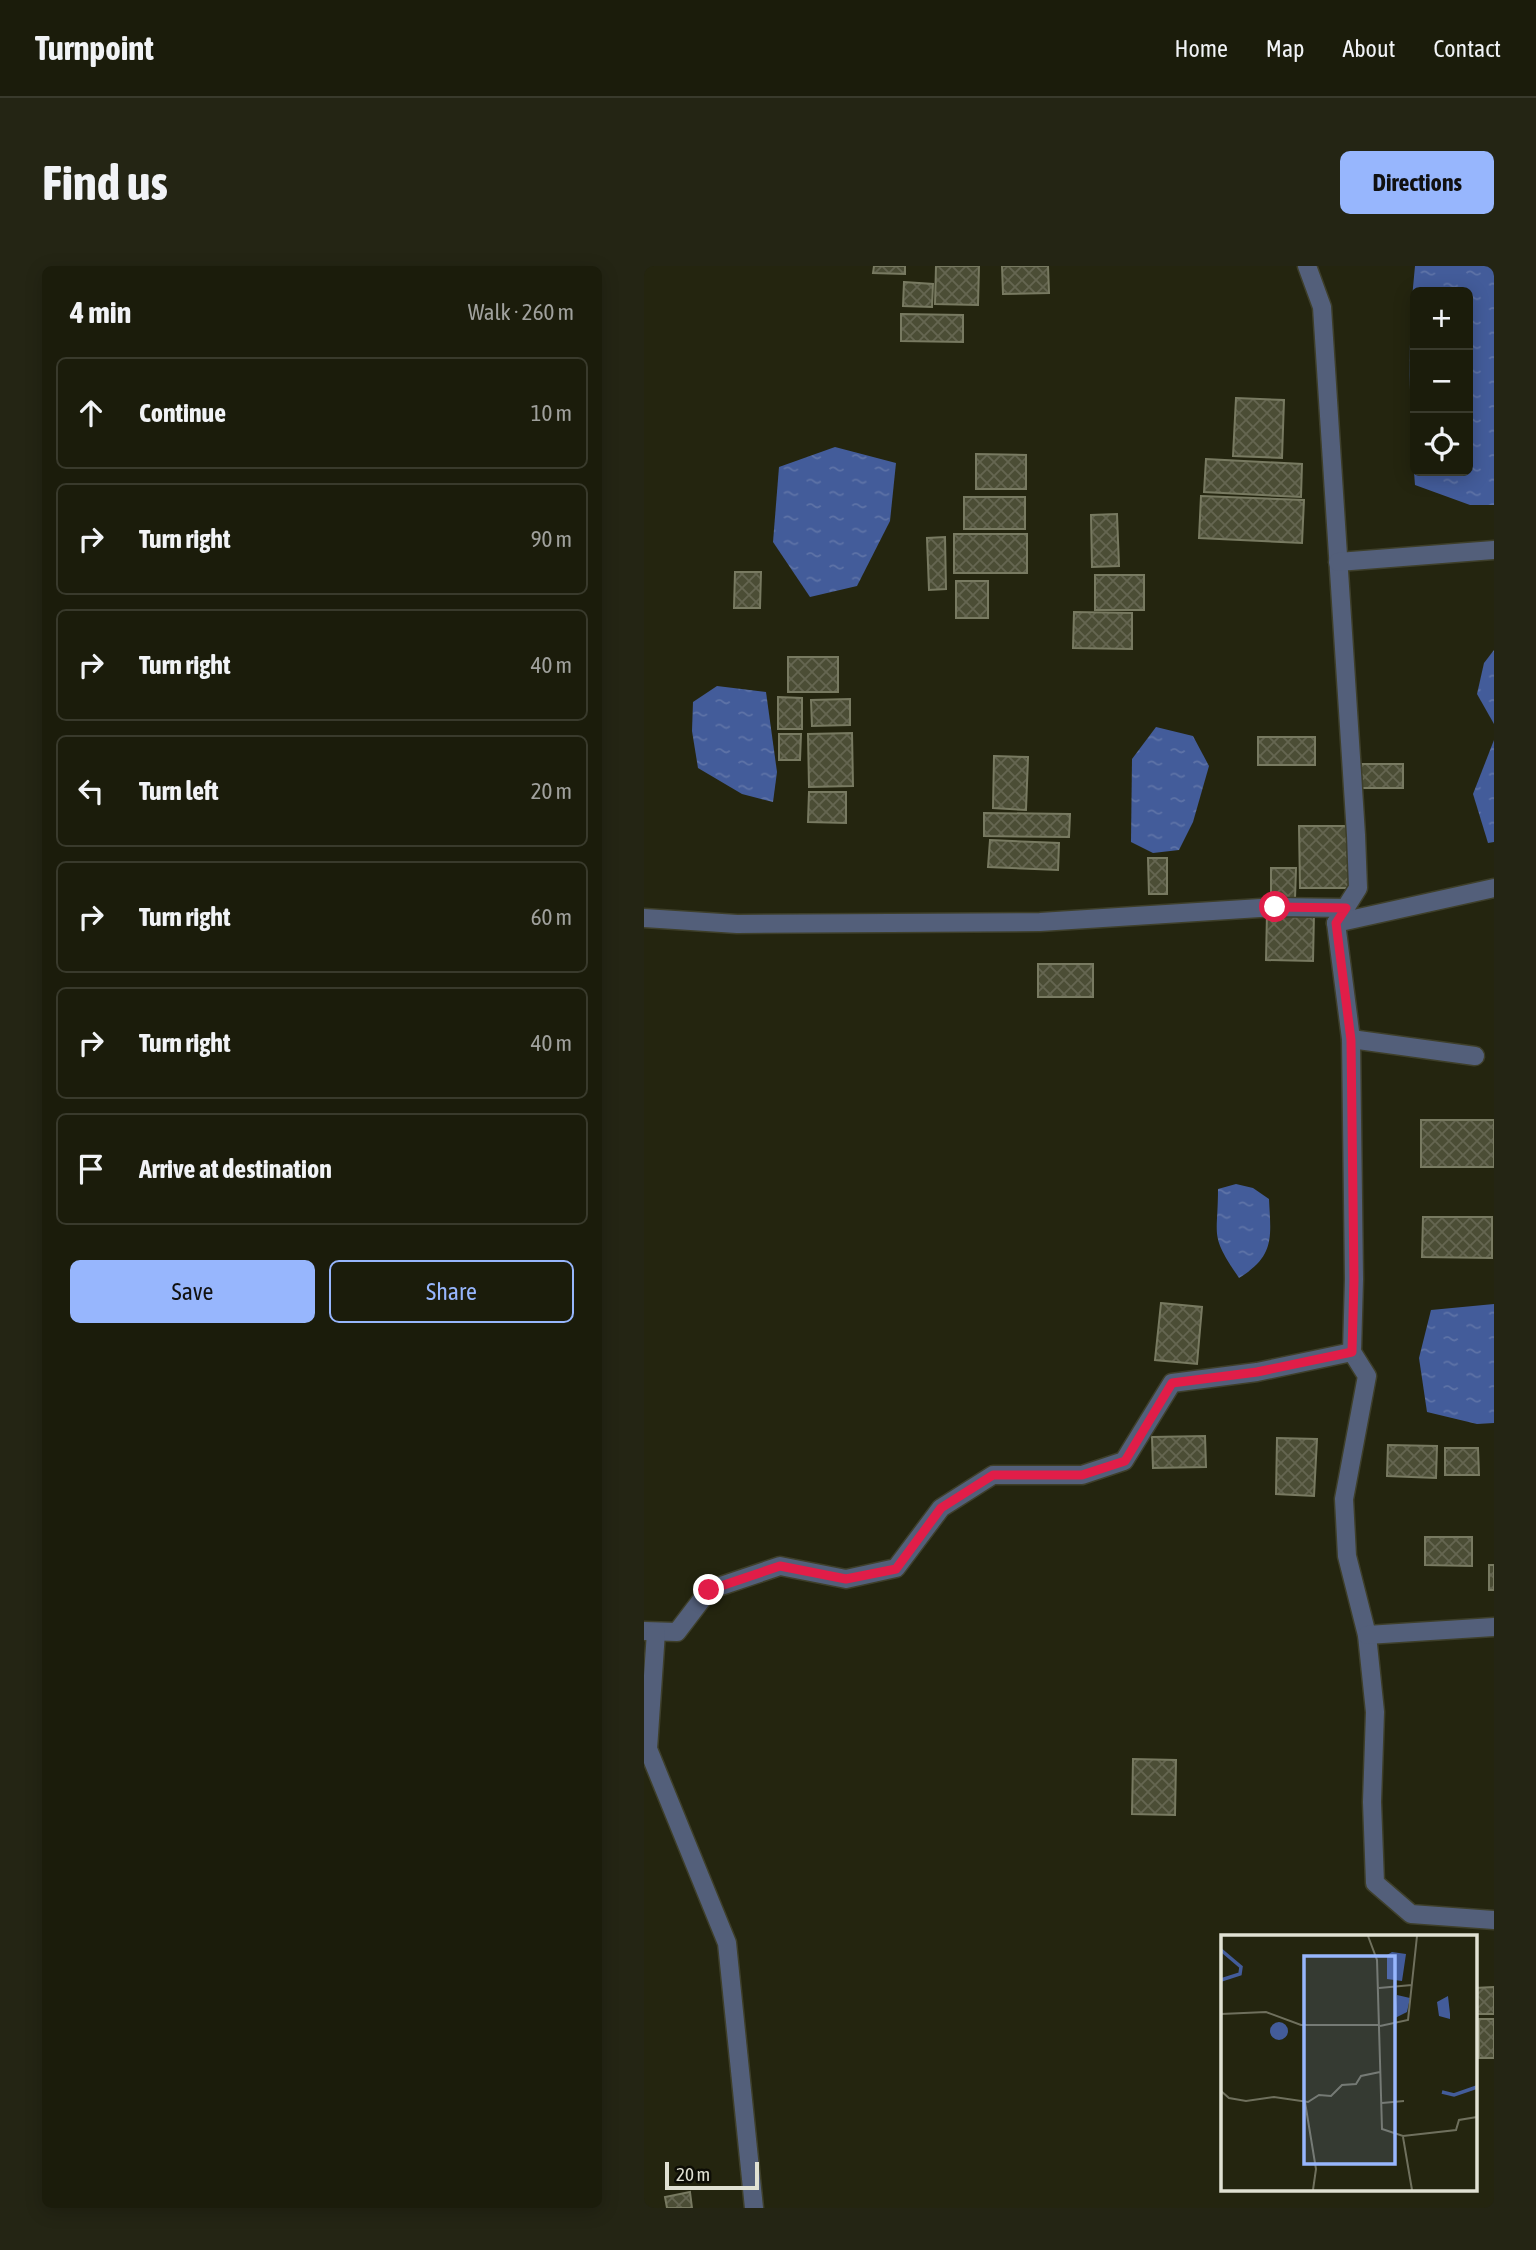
<!DOCTYPE html>
<html lang="en">
<head>
<meta charset="utf-8">
<style>
	:root { --surface:#1b1c0b; --page:#242514; --text:#f1f3f6; --muted:#a0a19d; --line:#393a2c; --accent:#97b6fd }
	body { margin:0; font-family:"Asap Condensed",sans-serif; background:var(--page); color:var(--text) }
	.controls { position:absolute; right:21px; top:21px; display:grid; overflow:hidden; border-radius:10px; box-shadow:0 4px 18px #0003 }
	.controls button { width:63px; height:63px; display:grid; place-items:center; padding:0; border:0; border-bottom:2px solid var(--line); background:var(--surface); color:var(--text); font:35px sans-serif }
	.scale { position:absolute; left:21px; bottom:18px; width:94px; box-sizing:border-box; padding-left:7px; border:4px solid #e0e1d3; border-top:0; font-size:19px; line-height:24px; white-space:nowrap; color:#e0e1d3; -webkit-text-stroke:5px #0d0d05; paint-order:stroke }
	.stop { position:absolute; width:21px; height:21px; margin:-16px; border:5px solid #e11d48; border-radius:50%; background:#fff }
	.stop.end { background:#e11d48; border-color:#fff; box-shadow:0 2px 7px #0008 }
	.list { margin:0; padding:0; list-style:none }
	h2 { display:flex; justify-content:space-between; align-items:center; height:91px; margin:0; padding:0 28px; font-size:30px }
	h2 small { font-size:23px; font-weight:400; color:var(--muted) }
	.list li { display:grid; grid-template-columns:46px 1fr auto; gap:21px; align-items:center; box-sizing:border-box; height:112px; margin:0 14px 14px; padding:0 14px; border:2px solid var(--line); border-radius:10px }
	.list b { display:block; font-size:26px; white-space:nowrap }
	.list em { font-size:23px; font-style:normal; color:var(--muted) }
	.actions { display:flex; gap:14px; padding:21px 28px }
	.actions a { flex:1; padding:16px 0; border:2px solid var(--accent); border-radius:10px; text-align:center; font-size:24px; color:var(--accent) }
	.actions .main { background:var(--accent); color:#111 }
	.icon { flex:none; width:38px; height:38px; fill:none; stroke:currentColor; stroke-width:2; stroke-linecap:round; stroke-linejoin:round }
	.map { position:relative; flex:none; width:850px; height:1942px; overflow:hidden; border-radius:10px }
	header { display:flex; align-items:center; gap:42px; box-sizing:border-box; height:98px; padding:0 35px; background:var(--surface); border-bottom:2px solid var(--line) }
	header strong { font-size:33px }
	nav { display:flex; gap:38px; margin-inline-start:auto; font-size:24px }
	.intro { display:flex; align-items:center; justify-content:space-between; box-sizing:border-box; height:168px; padding:0 42px }
	h1 { margin:0; font-size:49px }
	.button { padding:18px 32px; border-radius:10px; background:var(--accent); color:#111; font-size:24px; font-weight:700 }
	main { display:flex; gap:42px; padding:0 42px }
	aside { flex:1; background:var(--surface); border-radius:10px; box-shadow:0 4px 18px #0003 }
	.map>svg:first-child { display:block }
	.water { fill:url(#water-ripples); fill-rule:evenodd }
	.building { fill:url(#building-cross-hatch); stroke:#787a61; stroke-width:2 }
	.lines { fill:none; stroke-linecap:round; stroke-linejoin:round }
	.minor-casing { stroke:#3e3f2a; stroke-width:21 }
	.minor { stroke:#535f7a; stroke-width:18 }
	.route { stroke:#e11d48; stroke-width:9 }
	.inset-river { fill:none; stroke:#435c9a; stroke-width:3.5 }
	.inset-road { fill:none; stroke:#6f705d; stroke-width:2 }
	.view { fill:#97b6fd; fill-opacity:0.15; stroke:#97b6fd; stroke-width:3.5 }
	.inset-edge { fill:none; stroke:#e0e1d3; stroke-width:3.5 }
</style>
</head>
<body>
<header>
<strong>Turnpoint</strong>
<nav><a>Home</a><a>Map</a><a>About</a><a>Contact</a></nav>
</header>
<div class="intro"><h1>Find us</h1><a class="button">Directions</a></div>
<main>
<aside>
<h2>4 min<small>Walk · 260 m</small></h2>
<ul class="list">
<li><svg class="icon" aria-label="ahead" viewBox="0 0 24 24"><path d="M12 20V5M6 11l6-6 6 6"/></svg><div><b>Continue</b></div><em>10 m</em></li>
<li><svg class="icon" aria-label="right" viewBox="0 0 24 24"><path d="M7 20v-9h11M14 6l5 5-5 5"/></svg><div><b>Turn right</b></div><em>90 m</em></li>
<li><svg class="icon" aria-label="right" viewBox="0 0 24 24"><path d="M7 20v-9h11M14 6l5 5-5 5"/></svg><div><b>Turn right</b></div><em>40 m</em></li>
<li><svg class="icon" aria-label="left" viewBox="0 0 24 24"><path d="M17 20v-9H6M10 6l-5 5 5 5"/></svg><div><b>Turn left</b></div><em>20 m</em></li>
<li><svg class="icon" aria-label="right" viewBox="0 0 24 24"><path d="M7 20v-9h11M14 6l5 5-5 5"/></svg><div><b>Turn right</b></div><em>60 m</em></li>
<li><svg class="icon" aria-label="right" viewBox="0 0 24 24"><path d="M7 20v-9h11M14 6l5 5-5 5"/></svg><div><b>Turn right</b></div><em>40 m</em></li>
<li><svg class="icon" aria-label="arrive" viewBox="0 0 24 24"><path d="M6 21V4h12l-3 4 3 4H6"/></svg><div><b>Arrive at destination</b></div></li>
</ul>
<div class="actions"><a class="main">Save</a><a>Share</a></div>
</aside>
<div class="map">
<svg width="850" height="1942" viewBox="0 0 850 1942">
	<defs>
		<pattern id="water-ripples" width="26" height="14" patternUnits="userSpaceOnUse" patternTransform="scale(1.75)"><rect width="26" height="14" fill="#435c9a"/><path d="M2 4q2-2 4 0t4 0M15 11q2-2 4 0t4 0" fill="none" stroke="#5e73a7"/></pattern>
		<pattern id="building-cross-hatch" width="8" height="8" patternUnits="userSpaceOnUse" patternTransform="scale(1.75)"><rect width="8" height="8" fill="#4b4d35"/><path d="M0 0l8 8M0 8l8-8" fill="none" stroke="#656651"/></pattern>
	</defs>
	<rect width="100%" height="100%" fill="#24250f"/>
	<g class="water">
		<path d="M771 0H850V239H826L771 219C765 145 763 73 771 0ZM771 26H824V205H771Z"/>
		<path d="M191 181 252 197 246 255 213 320 166 331 129 276 135 201Z"/>
		<path d="M850 384V458L833 428 840 397Z"/>
		<path d="M73 420 122 426 133 506 129 536 98 528 54 502 48 465 49 436Z"/>
		<path d="M512 461 549 470 565 500 549 556 535 584 509 587 487 576 488 493Z"/>
		<path d="M850 474V576L844 577 829 528Z"/>
		<path d="M592 918 609 922 625 933C627 972 631 990 595 1012 565 968 574 972 574 923Z"/>
		<path d="M850 1038V1157L833 1158 783 1146 775 1092 787 1044Z"/>
	</g>
	<g class="building">
		<path d="M230 0H261V8L229 7Z"/>
		<path d="M292 0H335L334 39 291 38Z"/>
		<path d="M358 0H404L405 27 359 28Z"/>
		<path d="M260 16 289 18 288 41 259 40Z"/>
		<path d="M257 48 319 49V76L257 75Z"/>
		<path d="M592 132 640 134 638 192 589 190Z"/>
		<path d="M332 188 382 189V223H332Z"/>
		<path d="M562 193 658 198 657 231 560 226Z"/>
		<path d="M557 230 660 234 658 277 555 272Z"/>
		<rect x="320" y="231" width="61" height="32"/>
		<path d="M473 248 475 300 448 301 447 249Z"/>
		<rect x="310" y="268" width="73" height="39"/>
		<path d="M301 271 302 323 285 324 283 272Z"/>
		<path d="M91 306H117L116 342H90Z"/>
		<rect x="451" y="309" width="49" height="35"/>
		<rect x="312" y="315" width="32" height="37"/>
		<path d="M430 346 488 347V383L429 382Z"/>
		<rect x="144" y="391" width="50" height="35"/>
		<path d="M134 431 158 432V463H134Z"/>
		<path d="M206 433V459L168 460 167 434Z"/>
		<path d="M208 467 209 520 165 521 164 468Z"/>
		<path d="M135 468H157L156 494H135Z"/>
		<rect x="614" y="471" width="57" height="28"/>
		<path d="M350 490 384 491 382 544 349 542Z"/>
		<path d="M716 498H759V522H717Z"/>
		<path d="M165 526H202V557L164 556Z"/>
		<path d="M340 547 426 548 425 571 340 570Z"/>
		<path d="M655 560H706V622H656Z"/>
		<path d="M346 574 415 577 414 604 344 601Z"/>
		<path d="M504 592H523V628H505Z"/>
		<path d="M627 602H652L651 633H627Z"/>
		<path d="M623 646 670 647 669 695 622 694Z"/>
		<rect x="394" y="698" width="55" height="33"/>
		<rect x="777" y="854" width="73" height="47"/>
		<path d="M779 951H848V992L778 991Z"/>
		<path d="M517 1037 558 1041 553 1098 511 1094Z"/>
		<path d="M561 1170 562 1201 509 1202 508 1171Z"/>
		<path d="M633 1172 673 1173 670 1230 632 1228Z"/>
		<path d="M744 1179 793 1180 792 1212 743 1210Z"/>
		<path d="M801 1182H834L835 1209H801Z"/>
		<path d="M781 1271H828V1300L781 1299Z"/>
		<rect x="845" y="1299" width="5" height="25"/>
		<path d="M489 1493 532 1494 531 1549 488 1548Z"/>
		<path d="M850 1721V1748H831V1722Z"/>
		<rect x="835" y="1753" width="15" height="39"/>
		<path d="M46 1926 48 1942H23L21 1931Z"/>
	</g>
	<g class="lines">
		<g class="minor-casing">
			<g id="minor">
				<path d="M663 0 678 41 712 569 714 622 692 657 707 773 710 1013 708 1086 723 1110 700 1233 703 1290 723 1369 731 1446 728 1536 731 1617 767 1648 850 1654"/>
				<path d="M694 296 850 284"/>
				<path d="M0 652 93 658 396 656 631 641 702 642"/>
				<path d="M692 657 850 622"/>
				<path d="M707 773 831 790"/>
				<path d="M0 1365 33 1366 65 1324 136 1300 202 1313 252 1302 297 1242 349 1209H438L480 1195 528 1117 613 1106 708 1086"/>
				<path d="M12 1366 4 1483 83 1677 110 1942"/>
				<path d="M723 1369 850 1361"/>
			</g>
		</g>
		<use href="#minor" class="minor"/>
	</g>
	<g class="lines">
		<path class="route" d="M65 1324 136 1300 202 1313 252 1303 297 1242 349 1209H438L481 1195 528 1117 613 1106 708 1086 710 1013 707 774 692 657 702 642 631 641"/>
	</g>
	<g transform="translate(577 1669)">
		<rect width="256" height="256" fill="#24250f"/>
		<path d="M171 17 185 19 181 46 166 44V20ZM176 60 189 63 186 77 174 83ZM227 61 229 79V84L218 81 216 67ZM49 96a9 9 0 1 1 18 0a9 9 0 1 1-18 0Z" fill="#435c9a"/>
		<path class="inset-river" d="M0 15 20 32 19 39 0 45M221 157 233 160 256 152"/>
		<path class="inset-road" d="M147 1 156 25 161 194 182 201 235 195 238 185 256 182M158 53 191 50M0 79 45 77 80 90H158M159 91 187 85 196 1M0 156 8 163 25 166 53 162 87 167 98 160 110 161 121 150 135 149 140 141 159 137M84 167 95 234 92 255M161 168 183 166M182 202 191 255"/>
		<path class="view" d="M83 21H174V229H83Z"/>
		<rect width="256" height="256" class="inset-edge"/>
	</g>
</svg>
<div class="controls">
<button>+</button>
<button>−</button>
<button><svg class="icon" aria-label="locate" viewBox="0 0 24 24"><circle cx="12" cy="12" r="6"/><path d="M12 2v4M12 18v4M2 12h4M18 12h4"/></svg></button>
</div>
<div class="scale">20 m</div>
<div class="stop" style="left:631px;top:641px"></div>
<div class="stop end" style="left:65px;top:1324px"></div>
</div>
</main>
</body>
</html>
